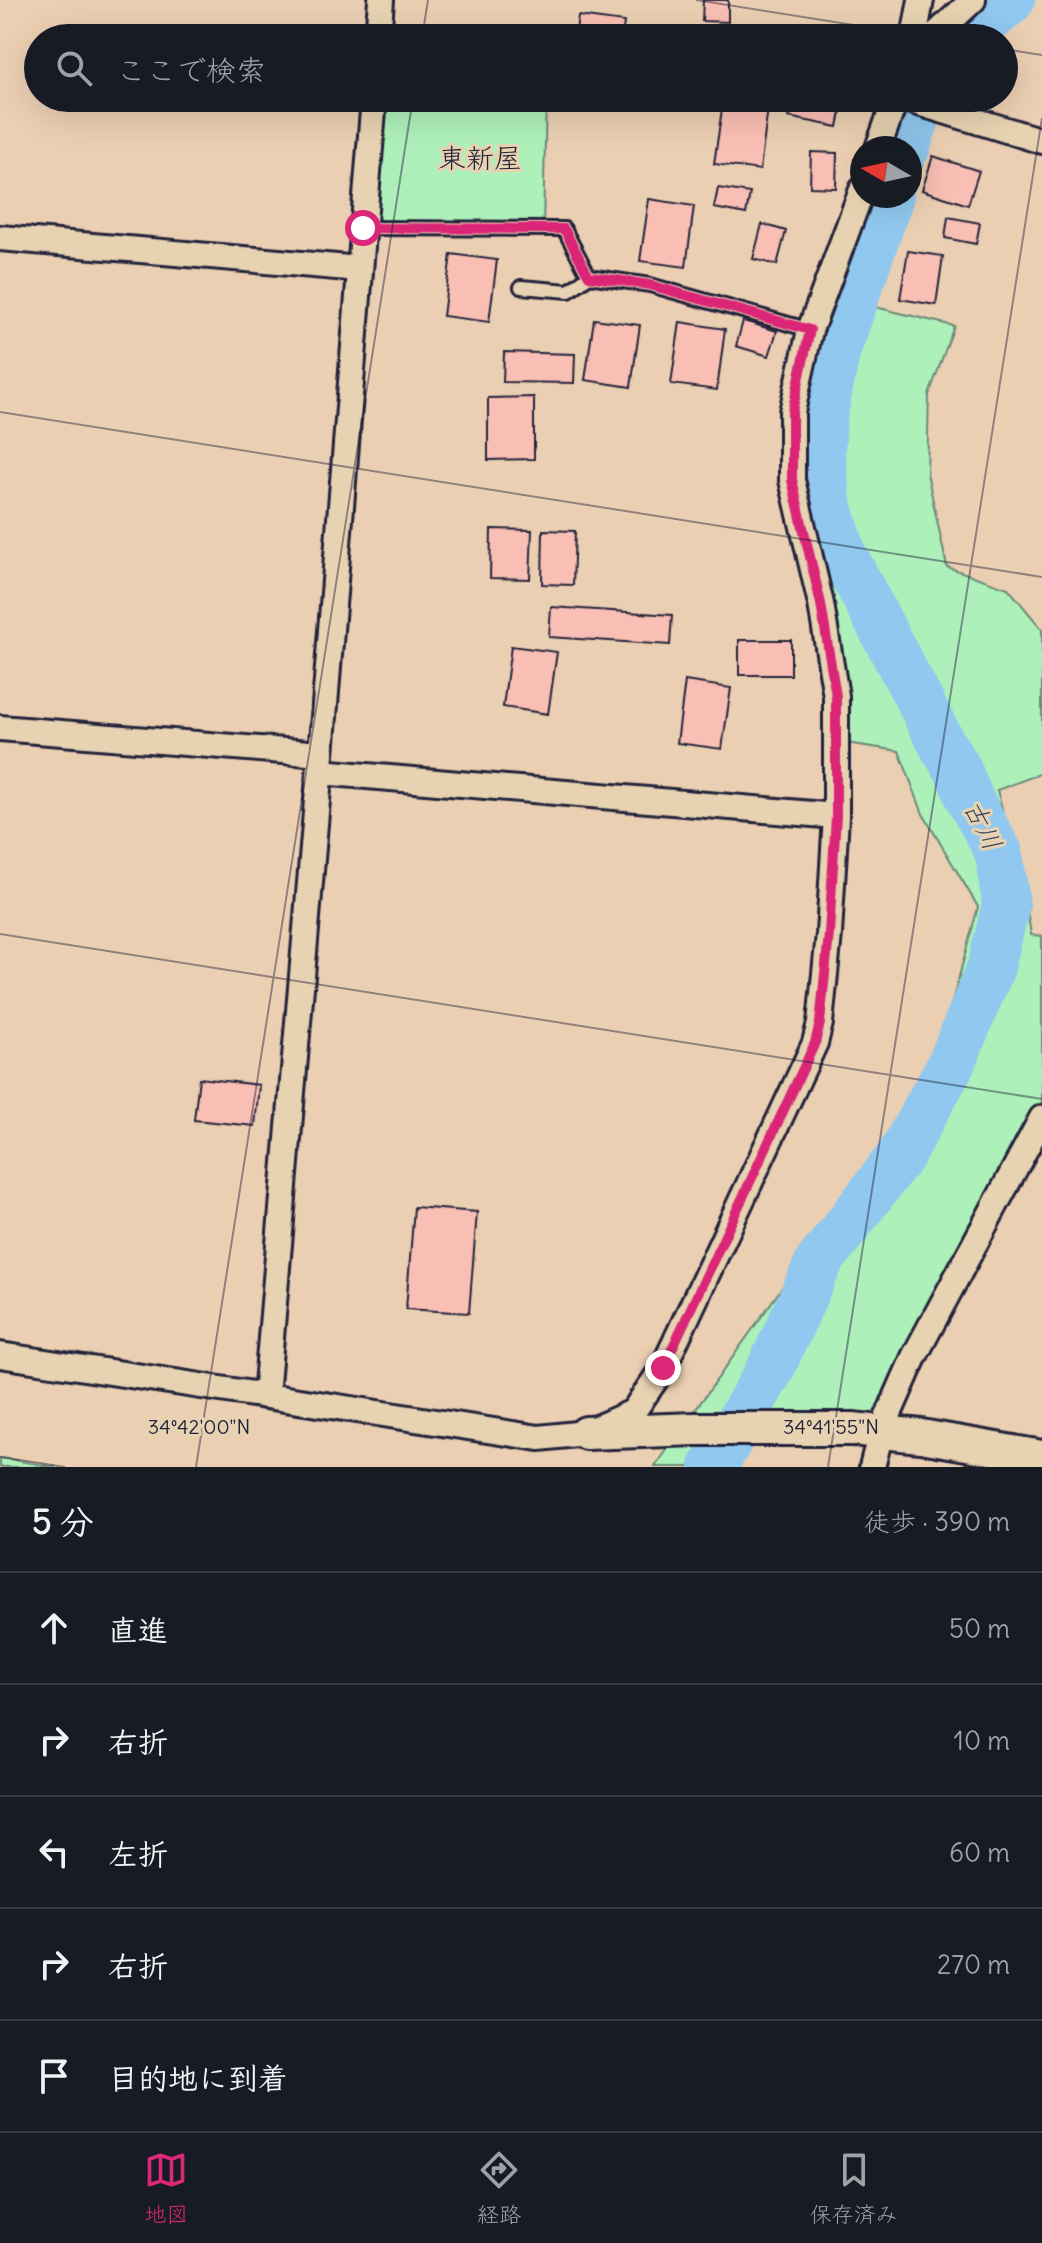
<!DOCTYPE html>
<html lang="ja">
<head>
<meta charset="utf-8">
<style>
	:root { --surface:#171b24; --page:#242831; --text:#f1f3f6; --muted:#9ea1a6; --line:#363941; --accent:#db2777 }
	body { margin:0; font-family:Delius,"Klee One",sans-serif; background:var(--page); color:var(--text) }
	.compass { position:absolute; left:850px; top:136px; width:72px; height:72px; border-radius:50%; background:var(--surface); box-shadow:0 8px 32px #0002; rotate:279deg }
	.stop { position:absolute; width:24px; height:24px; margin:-18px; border:6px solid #db2777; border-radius:50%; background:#fff }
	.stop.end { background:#db2777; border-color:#fff; box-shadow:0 2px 8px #0008 }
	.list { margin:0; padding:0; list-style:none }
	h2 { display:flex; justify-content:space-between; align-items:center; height:104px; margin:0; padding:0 32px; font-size:34px }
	h2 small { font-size:26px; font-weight:400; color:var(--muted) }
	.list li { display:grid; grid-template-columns:52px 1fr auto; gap:24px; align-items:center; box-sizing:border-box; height:112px; padding:0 32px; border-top:2px solid var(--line) }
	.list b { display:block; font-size:30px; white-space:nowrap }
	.list em { font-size:26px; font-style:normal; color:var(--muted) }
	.icon { flex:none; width:44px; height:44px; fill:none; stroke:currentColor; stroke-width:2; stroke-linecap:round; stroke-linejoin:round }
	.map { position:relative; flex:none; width:1042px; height:1467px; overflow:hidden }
	.search { position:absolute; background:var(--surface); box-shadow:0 8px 32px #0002; left:24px; right:24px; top:24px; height:88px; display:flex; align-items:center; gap:20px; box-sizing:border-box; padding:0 28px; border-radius:44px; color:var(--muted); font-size:30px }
	.sheet { height:664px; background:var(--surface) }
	nav { display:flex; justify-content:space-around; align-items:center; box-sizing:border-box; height:112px; border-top:2px solid var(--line); background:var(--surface); font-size:22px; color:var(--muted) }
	nav a { display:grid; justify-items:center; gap:4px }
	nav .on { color:var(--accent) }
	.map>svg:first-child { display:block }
	.green { fill:#aef0ba; stroke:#68897a; stroke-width:2 }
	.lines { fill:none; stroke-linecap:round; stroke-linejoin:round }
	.river { stroke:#90c8ef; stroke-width:48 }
	.building { fill:#fabfb4; stroke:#22223b; stroke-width:2 }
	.lane-casing { stroke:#22223b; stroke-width:18 }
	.street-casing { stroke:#22223b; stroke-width:30 }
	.secondary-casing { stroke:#22223b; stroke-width:38 }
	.lane { stroke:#e7d3b1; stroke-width:12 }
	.street { stroke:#e7d3b1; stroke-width:24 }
	.secondary { stroke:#e7d3b1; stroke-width:32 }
	.route { stroke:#db2777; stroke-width:10 }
	.ticks { fill:none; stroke:#22223b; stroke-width:2; stroke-opacity:0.45 }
	.labels { text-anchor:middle; stroke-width:6; stroke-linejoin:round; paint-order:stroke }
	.water-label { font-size:26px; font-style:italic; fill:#38435f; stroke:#e7d3b1 }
	.quarter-label { font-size:28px; fill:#22223b; stroke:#e7d3b1 }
	.ticks-label { font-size:20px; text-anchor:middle; fill:#22223b; stroke:#e7d3b1; stroke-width:6; stroke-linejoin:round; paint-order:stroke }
</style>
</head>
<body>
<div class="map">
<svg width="1042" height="1467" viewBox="0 0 1042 1467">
	<rect width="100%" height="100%" fill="#ebcfb2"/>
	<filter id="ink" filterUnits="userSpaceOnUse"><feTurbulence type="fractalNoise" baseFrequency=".0125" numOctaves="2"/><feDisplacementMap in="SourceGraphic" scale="16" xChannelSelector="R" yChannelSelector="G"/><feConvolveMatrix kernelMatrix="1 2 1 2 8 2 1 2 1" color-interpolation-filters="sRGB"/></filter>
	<g filter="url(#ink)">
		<g class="green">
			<path d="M381 98H546L543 229 363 228Z"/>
			<path d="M896 98 942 110 871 306 954 326 929 395 927 473 947 567 1008 588 1042 629V773L997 790 1024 891 1031 935 1042 936V1101L881 1432 757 1429 733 1467H655L885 1142 946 1024 978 907 923 814 899 751 846 743 812 564 794 401 862 196H910V148H878Z"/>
			<path d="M2 1458 56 1467H0V1459Z"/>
		</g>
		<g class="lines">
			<g class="river">
				<path d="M968 38 1011 0"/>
				<path d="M906 148 923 98"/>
				<path d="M713 1467 770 1370 819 1262 901 1155 951 1064 991 967 1006 905 999 853 971 802 957 768 943 746 842 552 827 501 821 453 823 418 836 353 890 196"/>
			</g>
		</g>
		<g class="building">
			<path d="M703 0H728V22L702 21Z"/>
			<path d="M578 16 624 22 622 38H575Z"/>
			<path d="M792 98H826L843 102 838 127 788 117Z"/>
			<path d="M723 102 768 108 760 170 714 164Z"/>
			<path d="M811 152 837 153 836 188 810 187Z"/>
			<path d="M933 156 979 171 968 205 922 190Z"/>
			<path d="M718 188 750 193 746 214 714 208Z"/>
			<path d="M649 199 694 206 686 267 640 261Z"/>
			<path d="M948 217 980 223 976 244 945 238Z"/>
			<path d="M762 224 786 231 777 265 753 259Z"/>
			<path d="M908 251 943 256 936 305 900 299Z"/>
			<path d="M451 254 497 260 489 322 443 316Z"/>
			<path d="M594 319 640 325 631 387 585 380Z"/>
			<path d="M743 321 777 331 769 356 736 346Z"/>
			<path d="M680 322 725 329 717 390 671 384Z"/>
			<path d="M504 352 575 354 574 383 503 382Z"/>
			<path d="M534 397V459L488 460V398Z"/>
			<path d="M491 529 532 530 530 579 490 578Z"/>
			<path d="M543 530 575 531 573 585 542 584Z"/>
			<path d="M551 607 672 615 670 645 549 637Z"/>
			<rect x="739" y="640" width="52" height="35"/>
			<path d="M511 646 557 652 548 714 503 707Z"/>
			<path d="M685 681 731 688 722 749 677 743Z"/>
			<path d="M199 1078 259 1085 255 1126 194 1120Z"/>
			<path d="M414 1207 477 1212 469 1313 406 1309Z"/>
		</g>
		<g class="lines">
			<g class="lane-casing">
				<g id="lane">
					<path d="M363 228 564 229 589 276"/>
					<path d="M521 287 569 291 589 276 650 285 810 330"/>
				</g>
			</g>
			<g class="street-casing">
				<g id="street">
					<path d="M378 38 381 0"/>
					<path d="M914 38 921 0"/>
					<path d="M932 38 973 0"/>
					<path d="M902 98 1042 141"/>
					<path d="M878 148 896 98"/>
					<path d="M0 238 360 269"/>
					<path d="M0 728 321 754"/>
					<path d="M320 772 836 816"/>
					<path d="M0 1355 539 1438 586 1433 633 1412 663 1368 815 1043 820 1023 829 934 836 816V696L821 604 792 480V412L810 330 862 190"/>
					<path d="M266 1396 321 754 374 98"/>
					<path d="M872 1467 881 1432 914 1357 1042 1118"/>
				</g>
			</g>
			<g class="secondary-casing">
				<path id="secondary" d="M586 1433 696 1429H852L921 1436 1042 1457"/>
			</g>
			<use href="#lane" class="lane"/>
			<use href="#street" class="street"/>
			<use href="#secondary" class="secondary"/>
		</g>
	</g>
	<g class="lines" filter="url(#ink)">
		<path class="route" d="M363 228 564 229 589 276 650 285 810 330 792 412V480L821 604 836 696V816L829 934 820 1023 815 1043 663 1368"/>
	</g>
	<path class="ticks" d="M696 0 936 38M422 38 428 0M1004 49 1042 55M0 412 1042 577M0 934 1042 1099M0 1457 65 1467M196 1467 413 98M828 1467 1042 118"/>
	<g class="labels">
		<g class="water-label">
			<text transform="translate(983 825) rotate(64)" y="9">古川</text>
		</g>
		<g class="quarter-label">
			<text x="480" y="168">東新屋</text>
		</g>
	</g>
	<g class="ticks-label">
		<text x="199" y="1434">34°42'00"N</text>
		<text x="831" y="1434">34°41'55"N</text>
	</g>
</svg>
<svg class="compass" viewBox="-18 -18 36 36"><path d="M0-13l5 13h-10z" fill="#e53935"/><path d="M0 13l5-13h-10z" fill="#9ea1a6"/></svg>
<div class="stop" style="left:363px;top:228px"></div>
<div class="stop end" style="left:663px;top:1368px"></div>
<div class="search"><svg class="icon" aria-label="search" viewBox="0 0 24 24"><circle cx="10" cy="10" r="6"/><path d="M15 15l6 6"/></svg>ここで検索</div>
</div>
<section class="sheet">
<h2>5 分<small>徒歩 · 390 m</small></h2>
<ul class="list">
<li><svg class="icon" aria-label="ahead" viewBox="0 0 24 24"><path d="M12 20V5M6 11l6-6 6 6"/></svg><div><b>直進</b></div><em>50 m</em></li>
<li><svg class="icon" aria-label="right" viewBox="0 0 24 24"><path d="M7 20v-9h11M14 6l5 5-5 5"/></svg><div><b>右折</b></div><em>10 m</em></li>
<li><svg class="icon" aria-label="left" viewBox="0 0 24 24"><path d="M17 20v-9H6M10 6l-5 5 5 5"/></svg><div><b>左折</b></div><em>60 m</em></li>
<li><svg class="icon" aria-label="right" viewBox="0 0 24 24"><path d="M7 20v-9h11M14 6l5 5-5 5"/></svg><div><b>右折</b></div><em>270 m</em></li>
<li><svg class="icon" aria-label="arrive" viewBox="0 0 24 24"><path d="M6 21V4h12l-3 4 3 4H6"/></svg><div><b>目的地に到着</b></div></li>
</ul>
</section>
<nav>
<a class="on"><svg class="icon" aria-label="map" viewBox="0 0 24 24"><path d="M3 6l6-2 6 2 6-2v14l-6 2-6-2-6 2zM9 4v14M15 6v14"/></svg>地図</a>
<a><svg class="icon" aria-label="directions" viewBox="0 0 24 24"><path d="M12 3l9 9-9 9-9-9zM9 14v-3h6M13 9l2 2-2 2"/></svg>経路</a>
<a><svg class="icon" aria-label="saved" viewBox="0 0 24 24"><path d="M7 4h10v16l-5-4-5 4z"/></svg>保存済み</a>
</nav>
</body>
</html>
